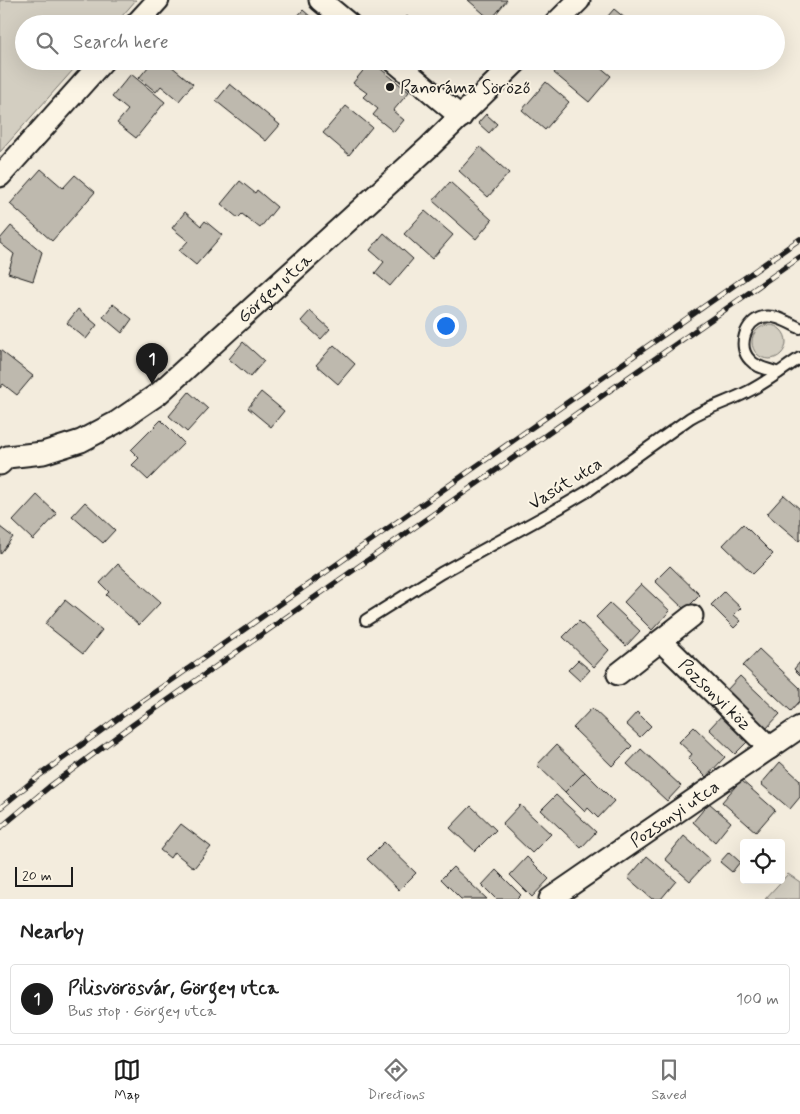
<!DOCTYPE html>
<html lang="en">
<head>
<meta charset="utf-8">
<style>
	:root { --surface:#fff; --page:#f6f6f6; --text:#222; --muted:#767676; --line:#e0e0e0; --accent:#1c1c1c }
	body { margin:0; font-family:Mynerve,sans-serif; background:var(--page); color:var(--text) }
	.controls { position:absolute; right:15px; bottom:15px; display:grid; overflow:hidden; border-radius:5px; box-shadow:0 5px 20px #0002 }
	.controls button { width:45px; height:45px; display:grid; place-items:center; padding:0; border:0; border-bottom:1px solid var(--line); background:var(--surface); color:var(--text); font:25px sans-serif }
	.scale { position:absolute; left:15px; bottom:12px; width:58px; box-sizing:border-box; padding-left:5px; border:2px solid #1c1c1c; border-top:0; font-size:14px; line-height:18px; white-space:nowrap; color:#1c1c1c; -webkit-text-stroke:4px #fcf5e5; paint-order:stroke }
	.you { position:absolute; left:445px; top:325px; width:18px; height:18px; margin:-12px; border:4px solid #fff; border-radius:50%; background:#1a73e8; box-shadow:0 0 0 8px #1a73e833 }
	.badge { display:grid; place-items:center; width:32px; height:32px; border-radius:50%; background:var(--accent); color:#fff; font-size:16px; font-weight:700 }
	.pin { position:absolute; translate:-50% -41px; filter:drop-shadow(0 1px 2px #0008) }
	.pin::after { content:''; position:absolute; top:26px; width:18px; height:15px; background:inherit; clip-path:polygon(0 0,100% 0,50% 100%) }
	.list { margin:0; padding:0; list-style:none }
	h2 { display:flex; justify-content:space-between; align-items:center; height:65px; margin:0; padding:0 20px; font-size:21px }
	h2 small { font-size:16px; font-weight:400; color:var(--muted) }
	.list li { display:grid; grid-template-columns:32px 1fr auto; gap:15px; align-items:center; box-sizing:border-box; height:70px; margin:0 10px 10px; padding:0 10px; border:1px solid var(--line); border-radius:5px }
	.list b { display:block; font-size:19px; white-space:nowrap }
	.list p { margin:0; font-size:16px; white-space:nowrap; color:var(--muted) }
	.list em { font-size:16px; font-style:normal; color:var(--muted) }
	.icon { flex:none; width:28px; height:28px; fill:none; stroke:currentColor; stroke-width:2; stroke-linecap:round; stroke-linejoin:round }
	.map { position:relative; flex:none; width:800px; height:899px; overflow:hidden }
	.search { position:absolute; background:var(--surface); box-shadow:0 5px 20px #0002; left:15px; right:15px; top:15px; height:55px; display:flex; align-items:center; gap:12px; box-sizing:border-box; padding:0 18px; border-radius:28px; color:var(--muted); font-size:19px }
	.sheet { height:145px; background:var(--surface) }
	nav { display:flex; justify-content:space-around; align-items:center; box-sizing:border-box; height:70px; border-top:1px solid var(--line); background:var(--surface); font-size:14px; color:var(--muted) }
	nav a { display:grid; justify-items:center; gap:2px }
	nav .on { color:var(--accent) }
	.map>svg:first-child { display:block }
	.green { fill:#d3cec1; stroke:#78756e }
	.building { fill:#beb9ae; stroke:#1c1c1c }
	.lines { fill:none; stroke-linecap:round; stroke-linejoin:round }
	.lane-casing { stroke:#1c1c1c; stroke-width:14 }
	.street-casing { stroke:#1c1c1c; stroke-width:25 }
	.lane { stroke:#fcf5e5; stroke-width:10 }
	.street { stroke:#fcf5e5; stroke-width:21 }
	.rail-casing { stroke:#1c1c1c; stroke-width:5.5 }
	.rail { stroke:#fcf5e5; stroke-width:4; stroke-dasharray:11; stroke-linecap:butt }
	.poi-dot { fill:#1c1c1c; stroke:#fcf5e5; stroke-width:2 }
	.labels { text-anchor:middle; stroke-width:4; stroke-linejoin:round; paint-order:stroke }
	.poi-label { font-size:18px; fill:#1c1c1c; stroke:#fcf5e5; text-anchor:start }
	.street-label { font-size:18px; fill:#1c1c1c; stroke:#fcf5e5 }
</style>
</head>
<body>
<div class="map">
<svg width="800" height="899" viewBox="0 0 800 899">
	<rect width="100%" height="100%" fill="#f3ecdd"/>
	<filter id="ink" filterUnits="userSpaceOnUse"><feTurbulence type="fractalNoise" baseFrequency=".02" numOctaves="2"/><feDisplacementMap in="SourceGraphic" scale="10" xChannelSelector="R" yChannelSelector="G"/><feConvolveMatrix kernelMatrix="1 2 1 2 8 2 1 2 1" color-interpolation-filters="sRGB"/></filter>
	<g filter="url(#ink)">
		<g class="green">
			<path d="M0 0H136L115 24H24V61H81L0 152Z"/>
			<circle cx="769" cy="342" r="17"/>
			<path d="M788 874 800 882V899H765Z"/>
		</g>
		<g class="building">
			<path d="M468 0H507L491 20Z"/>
			<path d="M614 9 632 24H601Z"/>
			<path d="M303 10 312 18 307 24H301L295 19Z"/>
			<path d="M407 16 415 24H401Z"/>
			<path d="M153 61H165L193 84 179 101 161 86 156 92 139 78Z"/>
			<path d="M371 61 409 92 393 111 404 120 394 132 373 115 378 109 363 97 367 93 353 83Z"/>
			<path d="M563 61H593L611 76 589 102 554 73Z"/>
			<path d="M131 74 165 102 136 138 117 123 128 110 112 97Z"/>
			<path d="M546 82 569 102 545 130 522 110Z"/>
			<path d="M230 84 280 125 266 141 216 101Z"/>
			<path d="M346 106 372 127 349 155 323 133Z"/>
			<path d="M486 114 497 124 489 133 478 123Z"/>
			<path d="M480 147 509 173 488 197 459 171Z"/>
			<path d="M41 169 63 188 75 175 95 192 52 241 10 204Z"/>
			<path d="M240 181 255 193 257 190 277 207 260 228 242 214 238 218 221 204Z"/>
			<path d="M450 182 492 220 476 239 433 201Z"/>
			<path d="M425 211 453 235 432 259 404 234Z"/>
			<path d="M185 212 201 226 205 221 222 235 196 265 179 251 188 241 172 228Z"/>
			<path d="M11 226 42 252 33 281 8 273 14 254 0 243V239Z"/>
			<path d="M384 233 413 259 390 286 375 273 384 262 370 250Z"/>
			<path d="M113 304 132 319 122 333 103 317Z"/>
			<path d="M78 309 97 325 86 339 67 323Z"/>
			<path d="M310 311 330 329 321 339 301 321Z"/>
			<path d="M243 342 264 361 250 377 229 359Z"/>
			<path d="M334 345 355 364 338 384 316 365Z"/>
			<path d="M0 350 33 376 17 395 3 384 0 388Z"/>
			<path d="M189 392 208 409 187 432 169 416Z"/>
			<path d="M261 392 284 411 271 427 248 408Z"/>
			<path d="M161 420 184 443 148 480 132 465 139 458 131 450Z"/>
			<path d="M37 495 57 514 33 540 13 521Z"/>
			<path d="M784 495 800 509V540L799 541 767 514Z"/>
			<path d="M85 502 115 530 103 543 72 516Z"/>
			<path d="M743 524 773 554 753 574 723 545Z"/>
			<path d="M0 527 13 537 0 554Z"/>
			<path d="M118 564 161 602 139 625 106 595 109 592 100 583Z"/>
			<path d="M670 566 700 595 685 610 655 581Z"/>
			<path d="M641 584 670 611 652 630 624 602Z"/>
			<path d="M724 592 741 608 734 615 741 621 734 628 711 605Z"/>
			<path d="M65 600 102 630 83 654 45 624Z"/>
			<path d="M610 603 640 631 626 646 596 617Z"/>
			<path d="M579 621 609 650 594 667 563 637Z"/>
			<path d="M759 649 800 688V701L791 711 743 666Z"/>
			<path d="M578 660 590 670 580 681 568 670Z"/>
			<path d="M800 662V675L794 669Z"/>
			<path d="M740 676 780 714 765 730 725 692Z"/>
			<path d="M592 708 632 746 612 766 573 728Z"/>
			<path d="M637 712 651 726 640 737 626 724Z"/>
			<path d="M724 713 751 738 735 754 709 729Z"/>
			<path d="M694 727 725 757 706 777 688 759 692 754 679 742Z"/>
			<path d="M556 745 585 772 565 792 537 765Z"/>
			<path d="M641 749 681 786 667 801 627 764Z"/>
			<path d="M780 762 800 780V797L790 809 761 784Z"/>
			<path d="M585 772 614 801 598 818 588 808 585 812 565 792Z"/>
			<path d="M741 780 775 810 756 832 722 802Z"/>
			<path d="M556 795 596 832 581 848 541 810Z"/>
			<path d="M709 803 731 822 715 842 693 822Z"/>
			<path d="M520 805 551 834 532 853 502 824Z"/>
			<path d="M471 806 496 830 475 851 450 828Z"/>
			<path d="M181 824 211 847 194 868 174 852 170 858 160 850Z"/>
			<path d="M684 836 710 859 690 881 665 859Z"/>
			<path d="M384 842 416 873 399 890 367 859Z"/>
			<path d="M729 852 740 862 732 872 720 862Z"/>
			<path d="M647 856 676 881 661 899H652L628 878Z"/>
			<path d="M527 857 549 879 532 897 510 875Z"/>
			<path d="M453 867 487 899H461L441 879Z"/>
			<path d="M496 870 521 895 517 899H496L482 885Z"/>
		</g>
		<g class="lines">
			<g class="lane-casing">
				<g id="lane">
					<path d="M778 373C769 369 757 368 750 360 737 347 745 321 763 317 775 314 789 323 800 328"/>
					<path d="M366 620 441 573 561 507 588 491 690 418C708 407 728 402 747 392 766 383 783 369 800 358"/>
				</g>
			</g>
			<g class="street-casing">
				<g id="street">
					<path d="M320 0 349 24"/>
					<path d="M136 24 158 0"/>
					<path d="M555 24 579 0"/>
					<path d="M394 61 461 117"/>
					<path d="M0 176 103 61"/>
					<path id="s1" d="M0 464 7 457 43 453 81 441 117 422 158 394 429 147 517 61"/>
					<path id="s2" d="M661 641 770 748"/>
					<path d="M618 674 692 616"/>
					<path id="s3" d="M550 899 800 727"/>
				</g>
			</g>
			<use href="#lane" class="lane"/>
			<use href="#street" class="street"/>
			<g class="rail-casing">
				<g id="rail">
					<path d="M0 808 40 775 135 706 800 239"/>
					<path d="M0 828 49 787 134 724 800 257"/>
				</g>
			</g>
			<use href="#rail" class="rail"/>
		</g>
	</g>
	<circle class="poi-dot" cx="390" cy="87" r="5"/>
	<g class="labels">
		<g class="poi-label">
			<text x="400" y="93">Panoráma Söröző</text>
		</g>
		<g class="street-label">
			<text dy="6" stroke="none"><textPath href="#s1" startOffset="334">Görgey utca</textPath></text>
			<text transform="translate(565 483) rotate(-32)" y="6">Vasút utca</text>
			<text dy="6" stroke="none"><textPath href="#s2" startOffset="76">Pozsonyi köz</textPath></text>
			<text dy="6" stroke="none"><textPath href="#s3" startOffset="151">Pozsonyi utca</textPath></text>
		</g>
	</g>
</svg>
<div class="controls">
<button><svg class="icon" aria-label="locate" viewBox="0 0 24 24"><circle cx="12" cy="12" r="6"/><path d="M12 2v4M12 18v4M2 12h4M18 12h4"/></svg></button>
</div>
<div class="scale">20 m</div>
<div class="you"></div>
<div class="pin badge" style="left:152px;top:384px">1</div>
<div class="search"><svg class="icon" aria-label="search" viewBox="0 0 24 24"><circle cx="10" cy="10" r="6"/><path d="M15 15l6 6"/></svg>Search here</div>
</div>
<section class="sheet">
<h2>Nearby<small></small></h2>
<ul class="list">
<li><span class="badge">1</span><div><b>Pilisvörösvár, Görgey utca</b><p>Bus stop · Görgey utca</p></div><em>100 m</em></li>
</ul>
</section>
<nav>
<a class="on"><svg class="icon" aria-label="map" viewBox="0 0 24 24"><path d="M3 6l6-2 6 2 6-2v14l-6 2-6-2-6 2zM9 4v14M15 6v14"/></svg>Map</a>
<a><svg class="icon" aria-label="directions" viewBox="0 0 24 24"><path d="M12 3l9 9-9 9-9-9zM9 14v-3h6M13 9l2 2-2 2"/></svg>Directions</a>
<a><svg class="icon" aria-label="saved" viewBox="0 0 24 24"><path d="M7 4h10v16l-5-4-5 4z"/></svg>Saved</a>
</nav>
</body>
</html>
